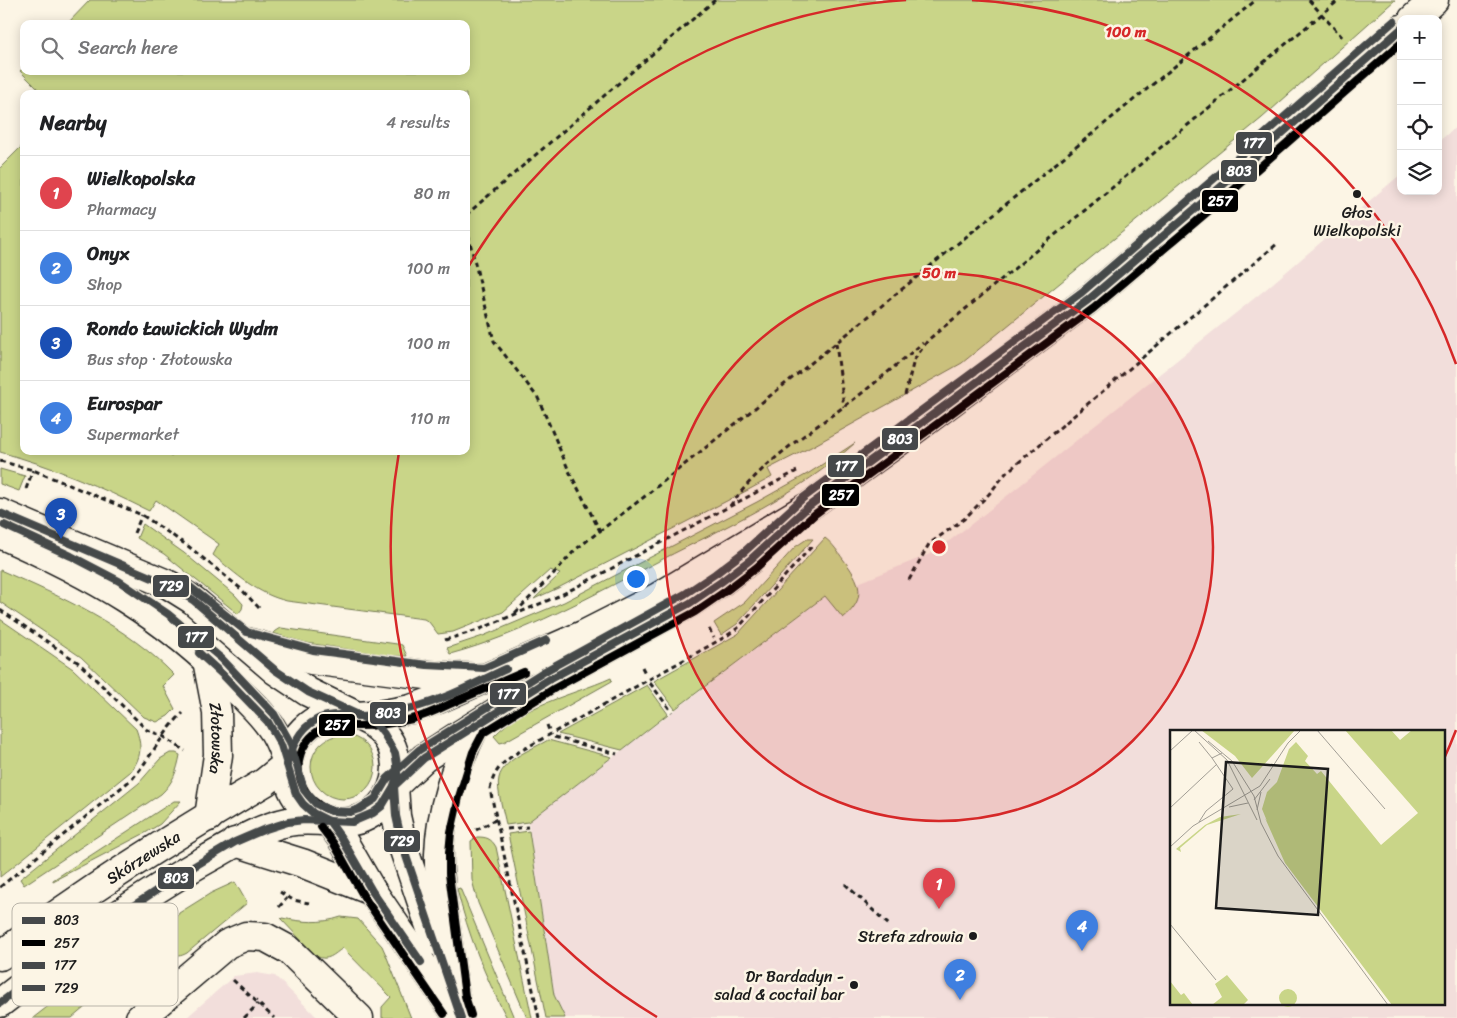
<!DOCTYPE html>
<html lang="en">
<head>
<meta charset="utf-8">
<style>
	:root { --surface:#fff; --page:#f2f2f2; --text:#202124; --muted:#757577; --line:#e0e0e0; --accent:#1a73e8 }
	body { margin:0; font-family:Sriracha,sans-serif; background:var(--page); color:var(--text) }
	.controls { position:absolute; right:15px; top:15px; display:grid; overflow:hidden; border-radius:10px; box-shadow:0 2px 12px #0003 }
	.controls button { width:45px; height:45px; display:grid; place-items:center; padding:0; border:0; border-bottom:1px solid var(--line); background:var(--surface); color:var(--text); font:25px sans-serif }
	.you { position:absolute; left:635px; top:578px; width:18px; height:18px; margin:-12px; border:4px solid #fff; border-radius:50%; background:#1a73e8; box-shadow:0 0 0 8px #1a73e833 }
	.badge { display:grid; place-items:center; width:32px; height:32px; border-radius:50%; background:var(--accent); color:#fff; font-size:16px; font-weight:700 }
	.pin { position:absolute; translate:-50% -41px; filter:drop-shadow(0 1px 2px #0008) }
	.pin::after { content:''; position:absolute; top:26px; width:18px; height:15px; background:inherit; clip-path:polygon(0 0,100% 0,50% 100%) }
	.list { margin:0; padding:0; list-style:none }
	h2 { display:flex; justify-content:space-between; align-items:center; height:65px; margin:0; padding:0 20px; font-size:21px }
	h2 small { font-size:16px; font-weight:400; color:var(--muted) }
	.list li { display:grid; grid-template-columns:32px 1fr auto; gap:15px; align-items:center; box-sizing:border-box; height:75px; padding:0 20px; border-top:1px solid var(--line) }
	.list b { display:block; font-size:19px; white-space:nowrap }
	.list p { margin:0; font-size:16px; white-space:nowrap; color:var(--muted) }
	.list em { font-size:16px; font-style:normal; color:var(--muted) }
	.icon { flex:none; width:28px; height:28px; fill:none; stroke:currentColor; stroke-width:2; stroke-linecap:round; stroke-linejoin:round }
	.map { position:relative; flex:none; width:1457px; height:1018px; overflow:hidden }
	.search { position:absolute; background:var(--surface); box-shadow:0 2px 12px #0003; left:20px; top:20px; width:450px; height:55px; display:flex; align-items:center; gap:12px; box-sizing:border-box; padding:0 18px; border-radius:10px; color:var(--muted); font-size:19px }
	.panel { position:absolute; background:var(--surface); box-shadow:0 2px 12px #0003; left:20px; top:90px; width:450px; height:365px; border-radius:10px }
	.map>svg:first-child { display:block }
	.built { fill:#f2dedb; fill-rule:evenodd }
	.green { fill:#c9d588; stroke:#727852 }
	.lines { fill:none; stroke-linecap:round; stroke-linejoin:round }
	.street-casing { stroke:#1c1c1c; stroke-width:31 }
	.secondary-casing { stroke:#1c1c1c; stroke-width:31 }
	.path { stroke:#1c1c1c; stroke-width:3; stroke-dasharray:5 4; stroke-linecap:butt }
	.street { stroke:#fcf5e5; stroke-width:28 }
	.secondary { stroke:#fcf5e5; stroke-width:28 }
	.bus-1-casing { stroke:#fcf5e5; stroke-width:11 }
	.bus-2-casing { stroke:#fcf5e5; stroke-width:11 }
	.bus-3-casing { stroke:#fcf5e5; stroke-width:11 }
	.bus-4-casing { stroke:#fcf5e5; stroke-width:11 }
	.bus-1 { stroke:#45484a; stroke-width:8 }
	.bus-2 { stroke:#000; stroke-width:8 }
	.bus-3 { stroke:#45484a; stroke-width:8 }
	.bus-4 { stroke:#45484a; stroke-width:8 }
	.ring { fill:none; stroke:#d62828; stroke-width:2.5 }
	.poi-dot { fill:#1c1c1c; stroke:#fcf5e5; stroke-width:2 }
	.labels { text-anchor:middle; stroke-width:5; stroke-linejoin:round; paint-order:stroke }
	.poi-label { font-size:16px; fill:#1c1c1c; stroke:#fcf5e5; text-anchor:end }
	.street-label { font-size:16px; fill:#1c1c1c; stroke:#fcf5e5 }
	.inset-road { fill:none; stroke:#a29e95; stroke-width:1 }
	.view { fill:#1c1c1c; fill-opacity:0.15; stroke:#1c1c1c; stroke-width:2.5 }
	.inset-edge { fill:none; stroke:#1c1c1c; stroke-width:2.5 }
	.key { fill:#fcf5e5; stroke:#b9b4a9; stroke-width:1 }
	.key-label { font-size:14px; fill:#1c1c1c }
	.centre { fill:#d62828; stroke:#fcf5e5; stroke-width:2.5 }
	.ring-label { font-size:15px; text-anchor:middle; font-weight:bold; fill:#d62828; stroke:#fcf5e5; stroke-width:5; stroke-linejoin:round; paint-order:stroke }
	.line-badge { stroke:#fcf5e5; stroke-width:2 }
	.badge-label { font-size:14px; text-anchor:middle; font-weight:bold; fill:#fff }
</style>
</head>
<body>
<div class="map">
<svg width="1457" height="1018" viewBox="0 0 1457 1018">
	<rect width="100%" height="100%" fill="#fcf5e5"/>
	<filter id="ink" filterUnits="userSpaceOnUse"><feTurbulence type="fractalNoise" baseFrequency=".02" numOctaves="2"/><feDisplacementMap in="SourceGraphic" scale="10" xChannelSelector="R" yChannelSelector="G"/><feConvolveMatrix kernelMatrix="1 2 1 2 8 2 1 2 1" color-interpolation-filters="sRGB"/></filter>
	<g filter="url(#ink)">
		<g class="built">
			<path d="M1457 126V1018H565L554 995 528 821 826 596 935 552 983 515 1266 289 1401 174V191H1438V142ZM1171 732H1443V1004H1171Z"/>
			<path d="M257 973 275 976 318 1018H186L234 976Z"/>
		</g>
		<g class="green">
			<path d="M90 0H1395L1262 118 962 363 813 446 768 469 772 477 750 489 558 588 534 599 560 574 550 570 503 612 453 632 438 634 429 622 424 619 287 601C257 594 236 574 213 555L219 544 156 500 149 511C101 487 52 466 0 452V168L24 144V451H466V94H43L20 71 24 67V71H466V24H67Z"/>
			<path d="M855 443C799 494 727 526 661 560 593 595 524 634 450 654L447 648 483 636 564 602 757 502 809 473Z"/>
			<path d="M0 469 25 476 19 491 0 484Z"/>
			<path d="M143 524 184 553 235 595 243 604 242 609 238 614 164 554 137 538Z"/>
			<path d="M825 538C833 544 838 552 843 559 860 581 868 598 843 618L825 596 675 709 654 681 738 634Z"/>
			<path d="M807 539H813L737 624 721 635 714 623 745 602 795 547Z"/>
			<path d="M0 570C62 597 127 626 174 675L163 686 175 709 168 716 157 722 144 717 81 657 0 602Z"/>
			<path d="M0 619 73 669 136 729C142 745 142 758 130 772L0 877Z"/>
			<path d="M281 628 397 644 402 645 407 656H392L300 642 273 633Z"/>
			<path d="M611 678 612 681 504 742 500 743 494 736C524 704 571 696 611 678Z"/>
			<path d="M647 685 668 714 622 750 558 734Z"/>
			<circle cx="343" cy="767" r="32"/>
			<path d="M548 740 612 757 528 822 506 825C504 812 496 790 499 778 503 759 533 749 548 740Z"/>
			<path d="M170 753H176L180 755C177 771 173 783 161 794L24 885 20 879 139 783 160 759Z"/>
			<path d="M174 801H181L160 824 147 832 53 881V880Z"/>
			<path d="M529 831 554 995 565 1018H546L508 834Z"/>
			<path d="M477 837C486 837 491 838 496 847L532 1018H527L478 903 472 880 471 841Z"/>
			<path d="M235 882 247 903 187 953C175 960 167 954 159 945L72 1018H33L69 990 70 991 75 988V985L172 918 178 915 179 913 211 893Z"/>
			<path d="M460 888 514 1018H507C485 977 468 934 457 889Z"/>
			<path d="M341 917 358 919 382 946 386 955 411 1018H382V1007L391 997 343 948C334 954 328 962 316 956L281 919 282 918C302 922 321 924 341 917Z"/>
		</g>
		<g class="lines">
			<g class="street-casing">
				<path id="street" d="M140 1018 227 944 246 936 265 937 289 950 359 1018"/>
			</g>
			<g class="secondary-casing">
				<g id="secondary">
					<path d="M1413 19 1434 0"/>
					<path d="M0 513 169 585 193 600 275 670 308 692 357 716 384 714 411 709 438 699 583 635 658 597 809 506 899 441 1088 300 1223 185 1401 29"/>
					<path d="M0 534C89 573 167 616 234 687 248 701 264 715 274 732 280 742 284 753 287 764"/>
					<path d="M246 642 311 660 426 675 482 678"/>
					<path id="s1" d="M207 660 217 712 218 755 209 817"/>
					<circle cx="342" cy="768" r="54"/>
					<path d="M394 786 424 758 458 736 550 679 690 603 721 582 751 559"/>
					<path d="M394 786 396 816 403 847 435 941"/>
					<path d="M329 821 342 839 372 891 459 1018"/>
					<path d="M235 842 302 863 372 891"/>
					<path id="s2" d="M0 956C84 892 174 836 265 782L287 764"/>
					<path d="M455 998C451 971 448 943 444 915 442 895 438 874 439 854 440 812 456 763 475 726"/>
					<path d="M0 1003C67 951 135 899 209 858 234 844 259 828 288 822 301 819 316 821 329 821"/>
				</g>
			</g>
			<g class="path">
				<path d="M1309 0 1342 37"/>
				<path d="M466 215 715 0"/>
				<path d="M466 226 494 341 538 398 569 471 600 531"/>
				<path d="M836 343 844 407"/>
				<path d="M905 395 914 360 928 340 1339 0"/>
				<path d="M170 456 175 451"/>
				<path d="M0 461 33 470 142 515 188 546 240 588 261 610"/>
				<path d="M26 489 33 470"/>
				<path d="M730 506C759 465 802 437 842 408 870 388 896 365 923 343"/>
				<path d="M134 533 142 515"/>
				<path d="M909 580 929 544 964 519 989 494 1006 473 1278 243"/>
				<path d="M0 610 79 663 147 730 163 736 185 751"/>
				<path d="M515 613 556 571 575 550 644 497 836 343 1256 0"/>
				<path d="M709 629 714 638"/>
				<path d="M445 640 478 630 561 595 797 471"/>
				<path d="M642 667 646 675"/>
				<path d="M650 683 672 712"/>
				<path d="M547 725 549 730"/>
				<path d="M554 737 617 754"/>
				<path d="M507 829 528 827"/>
				<path d="M476 830 497 819"/>
				<path d="M845 884 889 925"/>
				<path d="M0 887 133 778C151 757 163 732 183 713"/>
				<path d="M280 892 293 900 309 903"/>
				<path d="M279 907 287 898"/>
				<path d="M233 980 274 1018"/>
				<path d="M244 1018 258 1004"/>
				<path d="M539 1018 490 789C494 771 500 765 515 754L725 637 738 628 813 545"/>
			</g>
			<use href="#street" class="street"/>
			<use href="#secondary" class="secondary"/>
			<g class="bus-1-casing">
				<g id="bus-1">
					<path d="M287 764C292 747 299 729 316 720 330 712 346 716 361 716 374 716 387 714 399 711 437 704 471 685 506 669"/>
					<path d="M0 1003 113 919 183 873 235 842 263 830 288 822 304 820 352 822 373 813 382 806 394 786 424 758 550 679 690 603 721 582 750 560 809 506 1088 300 1223 185 1401 29"/>
				</g>
			</g>
			<g class="bus-2-casing">
				<g id="bus-2">
					<path d="M332 811C294 799 286 750 321 729 333 722 347 726 359 726 376 726 395 723 412 719 429 715 445 706 461 699 482 690 503 681 524 672"/>
					<path d="M321 827 334 844 364 897 444 1014"/>
					<path d="M471 1015 465 996 449 874V853L451 832 459 797 473 752 483 733 555 688 695 612 727 590 757 567 815 514 1094 308 1230 193 1401 43"/>
				</g>
			</g>
			<g class="bus-3-casing">
				<g id="bus-3">
					<path d="M4 525 71 556 119 581 168 614 222 659 274 714 290 742 304 790 316 804 331 811 350 812 359 809 375 799 387 779 419 750 545 671 685 594 715 574 744 552 803 498 1082 292 1216 177 1394 21"/>
					<path d="M190 587 247 632 313 650 427 665 484 668 547 640"/>
				</g>
			</g>
			<g class="bus-4-casing">
				<g id="bus-4">
					<path d="M0 513 169 585 193 600 275 670 308 692 367 719 377 725 384 734 395 753 397 764V776L394 786 396 816 403 847 461 1018"/>
					<path d="M199 653 223 675 268 722 281 745 296 794 303 804 313 813 329 821"/>
					<path d="M329 821 342 839 372 891 421 962"/>
				</g>
			</g>
			<use href="#bus-1" class="bus-1"/>
			<use href="#bus-2" class="bus-2"/>
			<use href="#bus-3" class="bus-3"/>
			<use href="#bus-4" class="bus-4"/>
		</g>
	</g>
	<circle cx="939" cy="547" r="274" fill="#d62828" fill-opacity=".12"/>
	<g class="ring">
		<circle cx="939" cy="547" r="274"/>
		<path d="M1456 730A548 548 0 0 1 1443 761M657 1017A548 548 0 0 1 399 452M467 269A548 548 0 0 1 906 0M972 0A548 548 0 0 1 1456 364"/>
	</g>
	<g class="poi-dot">
		<circle cx="1357" cy="194" r="5"/>
		<circle cx="973" cy="936" r="5"/>
		<circle cx="854" cy="985" r="5"/>
	</g>
	<g class="labels">
		<g class="poi-label">
			<text x="1357" y="218" text-anchor="middle">Głos<tspan x="1357" dy="18">Wielkopolski</tspan></text>
			<text x="963" y="942">Strefa zdrowia</text>
			<text x="844" y="982">Dr Bardadyn -<tspan x="844" dy="18">salad &amp; coctail bar</tspan></text>
		</g>
		<g class="street-label">
			<text dy="6" stroke="none"><textPath href="#s1" startOffset="79">Złotowska</textPath></text>
			<text dy="6" stroke="none"><textPath href="#s2" startOffset="174">Skórzewska</textPath></text>
		</g>
	</g>
	<g transform="translate(1170 730)">
		<rect width="275" height="275" fill="#fcf5e5"/>
		<path d="M31 0H125L82 48 65 26ZM175 0H221L230 10 242 0H275V275H222L115 133 95 88 97 91 92 79 97 62 107 52 119 19 126 12 138 26 135 31 147 44 151 41 211 115 248 83ZM71 84 37 95 10 118 11 122 6 119 35 95 50 87ZM57 245 78 270 73 275H42L52 267 45 254ZM0 251 11 265 14 263 23 275H0ZM109 268a9 9 0 1 1 18 0a9 9 0 1 1-18 0Z" fill="#c9d588"/>
		<path class="inset-road" d="M24 0 57 30 87 90M147 0 215 79M38 11 62 31 84 66 91 93 108 126 218 275M29 12 42 28 52 23M0 21 23 0M84 70 100 49M59 77 78 73M0 78 47 34M87 80 91 62M29 92 36 81 63 59 42 28M0 117 23 96 90 56 118 13 131 0M0 194 46 250"/>
		<path class="view" d="M56 32 158 39 148 185 46 178Z"/>
		<rect width="275" height="275" class="inset-edge"/>
	</g>
	<rect x="12" y="903" width="166" height="103" rx="8" class="key"/>
	<rect x="22" y="917" width="23" height="7" fill="#45484a"/>
	<rect x="22" y="940" width="23" height="6" fill="#000"/>
	<rect x="22" y="962" width="23" height="7" fill="#45484a"/>
	<rect x="22" y="985" width="23" height="6" fill="#45484a"/>
	<g class="key-label">
		<text x="54" y="925">803</text>
		<text x="54" y="948">257</text>
		<text x="54" y="970">177</text>
		<text x="54" y="993">729</text>
	</g>
	<circle cx="939" cy="547" r="8" class="centre"/>
	<g class="ring-label">
		<text x="1126" y="37">100 m</text>
		<text x="939" y="278">50 m</text>
	</g>
	<g class="line-badge">
		<rect x="1235" y="131" width="38" height="24" rx="5" fill="#45484a"/>
		<rect x="1220" y="159" width="38" height="24" rx="5" fill="#45484a"/>
		<rect x="1201" y="189" width="38" height="24" rx="5" fill="#000"/>
		<rect x="881" y="427" width="38" height="24" rx="5" fill="#45484a"/>
		<rect x="827" y="454" width="38" height="24" rx="5" fill="#45484a"/>
		<rect x="821" y="483" width="39" height="24" rx="5" fill="#000"/>
		<rect x="152" y="574" width="38" height="24" rx="5" fill="#45484a"/>
		<rect x="177" y="625" width="38" height="24" rx="5" fill="#45484a"/>
		<rect x="489" y="682" width="38" height="24" rx="5" fill="#45484a"/>
		<rect x="369" y="701" width="38" height="24" rx="5" fill="#45484a"/>
		<rect x="318" y="713" width="38" height="24" rx="5" fill="#000"/>
		<rect x="383" y="829" width="38" height="24" rx="5" fill="#45484a"/>
		<rect x="157" y="866" width="38" height="24" rx="5" fill="#45484a"/>
	</g>
	<g class="badge-label">
		<text x="1254" y="148">177</text>
		<text x="1239" y="176">803</text>
		<text x="1220" y="206">257</text>
		<text x="900" y="444">803</text>
		<text x="846" y="471">177</text>
		<text x="841" y="500">257</text>
		<text x="171" y="591">729</text>
		<text x="196" y="642">177</text>
		<text x="508" y="699">177</text>
		<text x="388" y="718">803</text>
		<text x="337" y="730">257</text>
		<text x="402" y="846">729</text>
		<text x="176" y="883">803</text>
	</g>
</svg>
<div class="controls">
<button>+</button>
<button>−</button>
<button><svg class="icon" aria-label="locate" viewBox="0 0 24 24"><circle cx="12" cy="12" r="6"/><path d="M12 2v4M12 18v4M2 12h4M18 12h4"/></svg></button>
<button><svg class="icon" aria-label="layers" viewBox="0 0 24 24"><path d="M12 4l9 5-9 5-9-5zM3 14l9 5 9-5"/></svg></button>
</div>
<div class="you"></div>
<div class="pin badge" style="left:939px;top:909px;background:#e0444e">1</div>
<div class="pin badge" style="left:960px;top:1000px;background:#3f7fe0">2</div>
<div class="pin badge" style="left:61px;top:539px;background:#1a4fb4">3</div>
<div class="pin badge" style="left:1082px;top:951px;background:#3f7fe0">4</div>
<div class="search"><svg class="icon" aria-label="search" viewBox="0 0 24 24"><circle cx="10" cy="10" r="6"/><path d="M15 15l6 6"/></svg>Search here</div>
<section class="panel">
<h2>Nearby<small>4 results</small></h2>
<ul class="list">
<li><span class="badge" style="background:#e0444e">1</span><div><b>Wielkopolska</b><p>Pharmacy</p></div><em>80 m</em></li>
<li><span class="badge" style="background:#3f7fe0">2</span><div><b>Onyx</b><p>Shop</p></div><em>100 m</em></li>
<li><span class="badge" style="background:#1a4fb4">3</span><div><b>Rondo Ławickich Wydm</b><p>Bus stop · Złotowska</p></div><em>100 m</em></li>
<li><span class="badge" style="background:#3f7fe0">4</span><div><b>Eurospar</b><p>Supermarket</p></div><em>110 m</em></li>
</ul>
</section>
</div>
</body>
</html>
